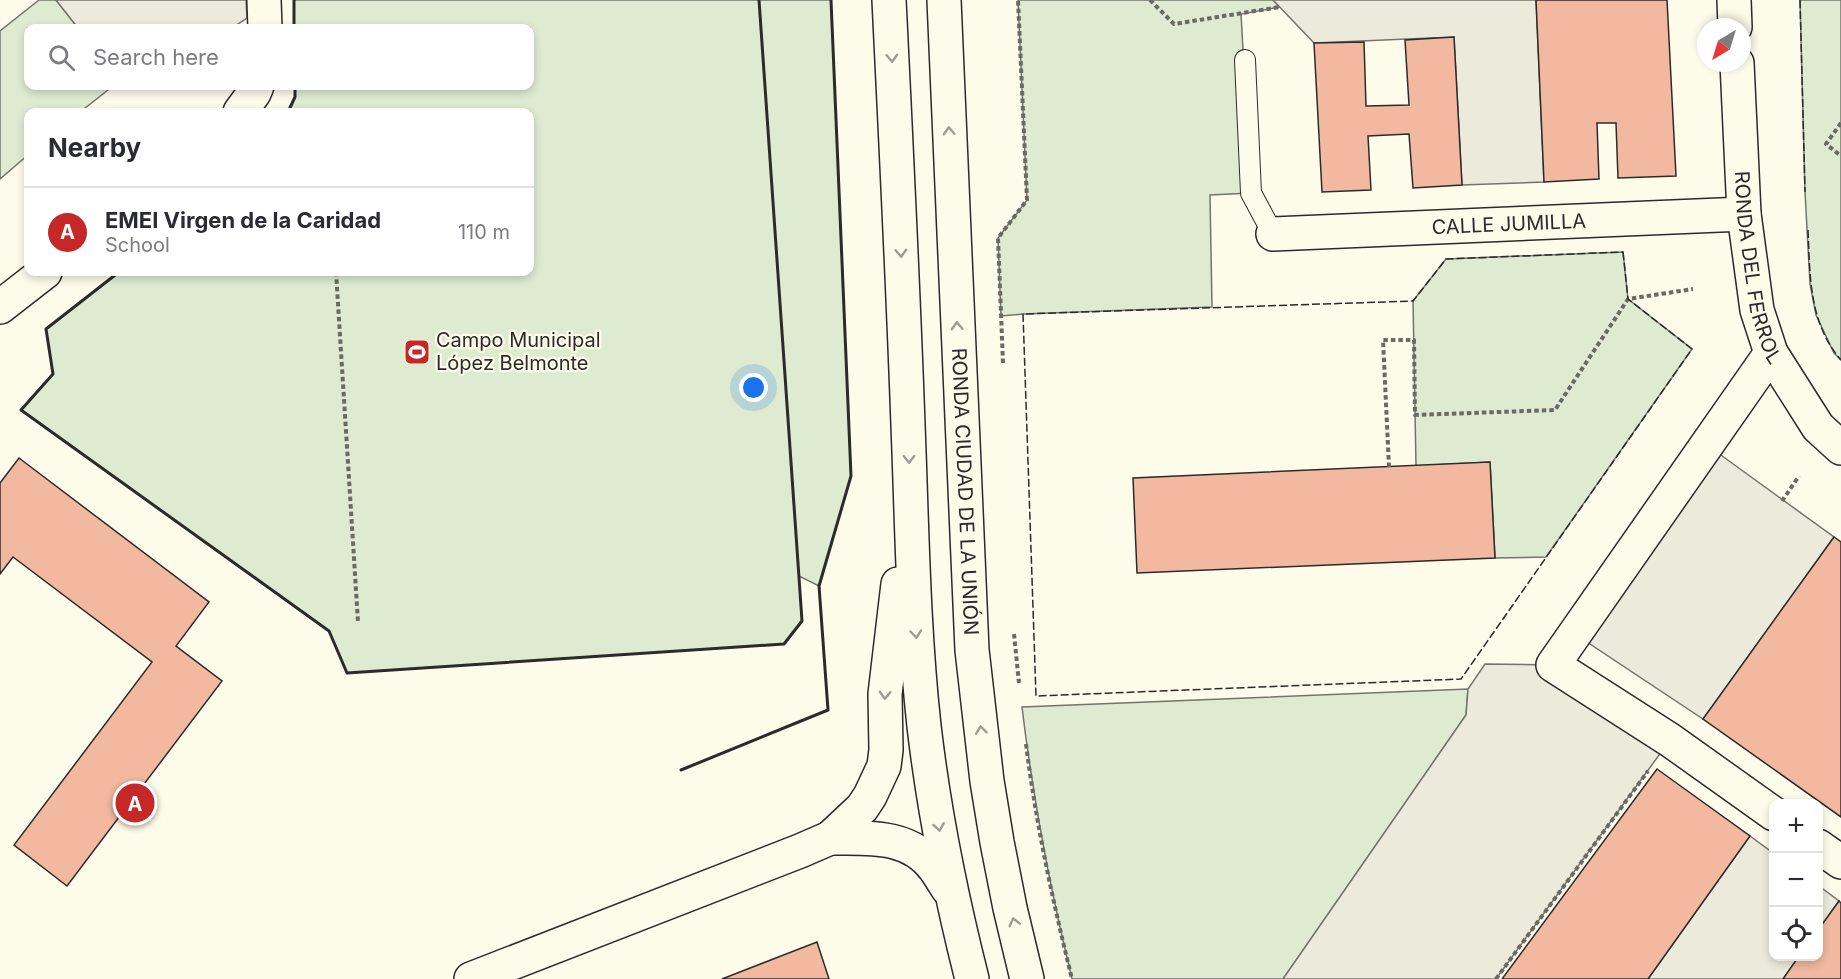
<!DOCTYPE html>
<html lang="en">
<head>
<meta charset="utf-8">
<style>
	:root { --surface:#fff; --page:#f7f7f7; --text:#2b2b33; --muted:#7c7c81; --line:#e1e1e2; --accent:#c62828 }
	body { margin:0; font-family:Inter,sans-serif; background:var(--page); color:var(--text) }
	.controls { position:absolute; right:18px; bottom:18px; display:grid; overflow:hidden; border-radius:12px; box-shadow:0 3px 9px #0003 }
	.controls button { width:54px; height:54px; display:grid; place-items:center; padding:0; border:0; border-bottom:2px solid var(--line); background:var(--surface); color:var(--text); font:30px sans-serif }
	.compass { position:absolute; left:1697px; top:18px; width:54px; height:54px; border-radius:50%; background:var(--surface); box-shadow:0 3px 9px #0003; rotate:218deg }
	.you { position:absolute; left:754px; top:388px; width:21px; height:21px; margin:-15px; border:4px solid #fff; border-radius:50%; background:#1a73e8; box-shadow:0 0 0 9px #1a73e833 }
	.badge { display:grid; place-items:center; width:39px; height:39px; border-radius:50%; background:var(--accent); color:#fff; font-size:20px; font-weight:700 }
	.pin { position:absolute; translate:-50% -50%; border:3px solid #fff; box-shadow:0 2px 6px #0006 }
	.list { margin:0; padding:0; list-style:none }
	h2 { display:flex; justify-content:space-between; align-items:center; height:78px; margin:0; padding:0 24px; font-size:26px }
	h2 small { font-size:20px; font-weight:400; color:var(--muted) }
	.list li { display:grid; grid-template-columns:39px 1fr auto; gap:18px; align-items:center; box-sizing:border-box; height:90px; padding:0 24px; border-top:2px solid var(--line) }
	.list b { display:block; font-size:22px; white-space:nowrap }
	.list p { margin:0; font-size:20px; white-space:nowrap; color:var(--muted) }
	.list em { font-size:20px; font-style:normal; color:var(--muted) }
	.icon { flex:none; width:33px; height:33px; fill:none; stroke:currentColor; stroke-width:2; stroke-linecap:round; stroke-linejoin:round }
	.map { position:relative; flex:none; width:1841px; height:979px; overflow:hidden }
	.search { position:absolute; background:var(--surface); box-shadow:0 3px 9px #0003; left:24px; top:24px; width:510px; height:66px; display:flex; align-items:center; gap:15px; box-sizing:border-box; padding:0 21px; border-radius:12px; color:var(--muted); font-size:22px }
	.panel { position:absolute; background:var(--surface); box-shadow:0 3px 9px #0003; left:24px; top:108px; width:510px; height:168px; border-radius:12px }
	.map>svg:first-child { display:block }
	.green { fill:#deebd1; stroke:#74746e; stroke-width:1.5 }
	.parking { fill:#eceadb; stroke:#74746e; stroke-width:1.5 }
	.building { fill:#f2b8a0; stroke:#2b2b2b; stroke-width:1.5 }
	.lines { fill:none; stroke-linecap:round; stroke-linejoin:round }
	.lane-casing { stroke:#2b2b2b; stroke-width:22 }
	.street-casing { stroke:#2b2b2b; stroke-width:36 }
	.secondary-casing { stroke:#2b2b2b; stroke-width:36 }
	.primary-casing { stroke:#2b2b2b; stroke-width:36 }
	.path { stroke:#6a6964; stroke-width:4; stroke-dasharray:4.5 3; stroke-linecap:butt }
	.lane { stroke:#fdfbea; stroke-width:20 }
	.street { stroke:#fdfbea; stroke-width:33 }
	.secondary { stroke:#fdfbea; stroke-width:33 }
	.primary { stroke:#fdfbea; stroke-width:33 }
	.fence { stroke:#2b2b2b; stroke-width:1.5; stroke-dasharray:8 3; stroke-linecap:butt }
	.wall { stroke:#2b2b2b; stroke-width:3 }
	.oneway { stroke:#9e9d94 }
	.labels { text-anchor:middle; stroke-width:4.5; stroke-linejoin:round; paint-order:stroke }
	.street-label { font-size:20px; fill:#2b2b2b; stroke:#fdfbea }
	.poi-label { font-size:20px; fill:#2b2b2b; stroke:#fdfbea; text-anchor:start }
</style>
</head>
<body>
<div class="map">
<svg width="1841" height="979" viewBox="0 0 1841 979">
	<rect width="100%" height="100%" fill="#fdfbea"/>
	<g class="green">
		<path d="M39 0H56L78 28H28V86H113L80 112H28V155L0 179V31Z"/>
		<path d="M294 0H831L851 476 819 586 799 576 802 621 784 644 347 673 329 631 21 410 53 374 46 329 119 272H530V112H288L295 97V86H530V28H294Z"/>
		<path d="M1018 0H1273L1280 7 1241 14 1251 193 1210 195 1212 307 1023 314 1001 316 998 238 1027 200Z"/>
		<path d="M1800 0H1841V360L1834 353 1816 315 1810 284 1805 192Z"/>
		<path d="M1623 252 1628 299 1692 349 1546 557 1495 558 1490 462 1416 466 1413 301 1446 259Z"/>
		<path d="M1468 689 1466 715 1283 979H1072C1050 889 1033 799 1022 707Z"/>
	</g>
	<g class="parking">
		<path d="M56 0H246L247 18 232 28H78Z"/>
		<path d="M1273 0H1536L1544 182 1462 185 1454 37 1314 43Z"/>
		<path d="M1707 445 1834 537 1703 719 1575 634Z"/>
		<path d="M1485 664 1553 665 1670 740 1496 979H1283L1466 715 1468 689Z"/>
		<path d="M1750 836 1773 853 1774 956 1799 957 1783 979H1648Z"/>
		<path d="M1819 886 1839 901 1819 930Z"/>
	</g>
	<g class="building">
		<path d="M1536 0H1667L1676 176 1618 178 1616 123H1597L1599 179 1544 182Z"/>
		<path d="M1454 37 1462 185 1413 188 1409 134 1368 136 1371 190 1322 192 1314 43 1364 42 1366 106 1409 105 1405 40Z"/>
		<path d="M19 458 209 602 176 646 222 681 67 886 14 845 152 662 13 557 0 574V483Z"/>
		<path d="M1490 462 1495 558 1137 573 1133 478Z"/>
		<path d="M1834 537 1841 542V817L1703 719Z"/>
		<path d="M1657 769 1750 836 1648 979H1502Z"/>
		<path d="M1839 901 1841 903V979H1783L1799 956H1818V930Z"/>
		<path d="M817 942 829 979H722Z"/>
	</g>
	<g class="lines">
		<g class="lane-casing">
			<path id="lane" d="M1245 60 1251 193 1273 234"/>
		</g>
		<g class="street-casing">
			<g id="street">
				<path d="M264 0 265 28"/>
				<path d="M240 112 254 93 257 86"/>
				<path id="s1" d="M1273 234 1744 214"/>
				<path d="M0 307 45 272"/>
				<path d="M1771 353 1553 665 1670 740 1774 814"/>
				<path d="M1818 846 1841 862"/>
				<path d="M471 979 800 851 830 838"/>
			</g>
		</g>
		<g class="secondary-casing">
			<g id="secondary">
				<path d="M1734 0 1735 27"/>
				<path id="s2" d="M1737 63 1744 214 1757 310 1771 353 1818 427 1841 448"/>
			</g>
		</g>
		<g class="primary-casing">
			<g id="primary">
				<path d="M889 0C896 142 903 283 908 425 912 526 913 626 924 726 934 812 951 896 972 979"/>
				<path id="s3" d="M944 0 972 650 987 781 997 842 1010 908 1027 979"/>
				<path d="M830 838 862 808 870 796 884 766 886 750 885 694 898 584"/>
				<path d="M830 838C868 838 910 834 935 869 940 876 944 883 948 889"/>
			</g>
		</g>
		<g class="path">
			<path d="M1150 0 1174 24 1280 7"/>
			<path d="M1841 123 1826 144 1841 156"/>
			<path d="M336 272 358 622"/>
			<path d="M1003 363 998 238 1027 200 1018 0"/>
			<path d="M1389 467 1383 340H1414L1415 415 1555 410 1628 299 1693 289"/>
			<path d="M1782 501 1799 476"/>
			<path d="M1014 634 1019 683"/>
			<path d="M1026 744C1036 824 1053 902 1072 979"/>
			<path d="M1496 979 1648 771"/>
		</g>
		<use href="#lane" class="lane"/>
		<use href="#street" class="street"/>
		<use href="#secondary" class="secondary"/>
		<use href="#primary" class="primary"/>
		<g class="fence">
			<path d="M1800 0 1805 192"/>
			<path d="M1808 230C1810 277 1809 323 1841 360"/>
			<path d="M1623 252 1628 299 1692 349 1461 679 1036 696 1023 314 1413 301 1446 259Z"/>
		</g>
		<g class="wall">
			<path d="M294 0V28"/>
			<path d="M288 112 295 97V86"/>
			<path d="M119 272 46 329 53 374 21 410 329 631 347 673 784 644 802 621 759 0"/>
			<path d="M681 770 828 710 819 586 851 476 831 0"/>
		</g>
	</g>
	<defs><path id="oneway-chevron" d="M-2-3.5L2.5 0L-2 3.5" fill="none" stroke-width="1.6" stroke-linecap="round" stroke-linejoin="round" transform="scale(1.5)"/></defs>
	<g class="oneway">
		<use href="#oneway-chevron" transform="translate(892 58) rotate(87)"/>
		<use href="#oneway-chevron" transform="translate(949 131) rotate(-92)"/>
		<use href="#oneway-chevron" transform="translate(901 253) rotate(87)"/>
		<use href="#oneway-chevron" transform="translate(957 326) rotate(-92)"/>
		<use href="#oneway-chevron" transform="translate(909 459) rotate(89)"/>
		<use href="#oneway-chevron" transform="translate(916 634) rotate(85)"/>
		<use href="#oneway-chevron" transform="translate(885 695) rotate(92)"/>
		<use href="#oneway-chevron" transform="translate(981 730) rotate(-97)"/>
		<use href="#oneway-chevron" transform="translate(939 827) rotate(80)"/>
		<use href="#oneway-chevron" transform="translate(1014 922) rotate(-104)"/>
	</g>
	<defs>
		<g id="stadium-square" transform="scale(1.35)"><rect x="-9" y="-9" width="18" height="18" rx="4" fill="#c62828" stroke="#fdfbea"/><path d="M0-5a6.5 5 0 1 0 0 10a6.5 5 0 1 0 0-10ZM-3.5-1.8h7v3.6h-7Z" fill="#fff"/></g>
	</defs>
	<g fill-rule="evenodd">
		<use href="#stadium-square" x="417" y="352"/>
	</g>
	<g class="labels">
		<g class="street-label">
			<text dy="7" stroke="none"><textPath href="#s1" startOffset="236">CALLE JUMILLA</textPath></text>
			<text dy="7" stroke="none"><textPath href="#s2" startOffset="206">RONDA DEL FERROL</textPath></text>
			<text dy="7" stroke="none"><textPath href="#s3" startOffset="492">RONDA CIUDAD DE LA UNIÓN</textPath></text>
		</g>
		<g class="poi-label">
			<text x="436" y="347">Campo Municipal<tspan x="436" dy="23">López Belmonte</tspan></text>
		</g>
	</g>
</svg>
<div class="controls">
<button>+</button>
<button>−</button>
<button><svg class="icon" aria-label="locate" viewBox="0 0 24 24"><circle cx="12" cy="12" r="6"/><path d="M12 2v4M12 18v4M2 12h4M18 12h4"/></svg></button>
</div>
<svg class="compass" viewBox="-18 -18 36 36"><path d="M0-13l5 13h-10z" fill="#e53935"/><path d="M0 13l5-13h-10z" fill="#7c7c81"/></svg>
<div class="you"></div>
<div class="pin badge" style="left:135px;top:803px">A</div>
<div class="search"><svg class="icon" aria-label="search" viewBox="0 0 24 24"><circle cx="10" cy="10" r="6"/><path d="M15 15l6 6"/></svg>Search here</div>
<section class="panel">
<h2>Nearby<small></small></h2>
<ul class="list">
<li><span class="badge">A</span><div><b>EMEI Virgen de la Caridad</b><p>School</p></div><em>110 m</em></li>
</ul>
</section>
</div>
</body>
</html>
